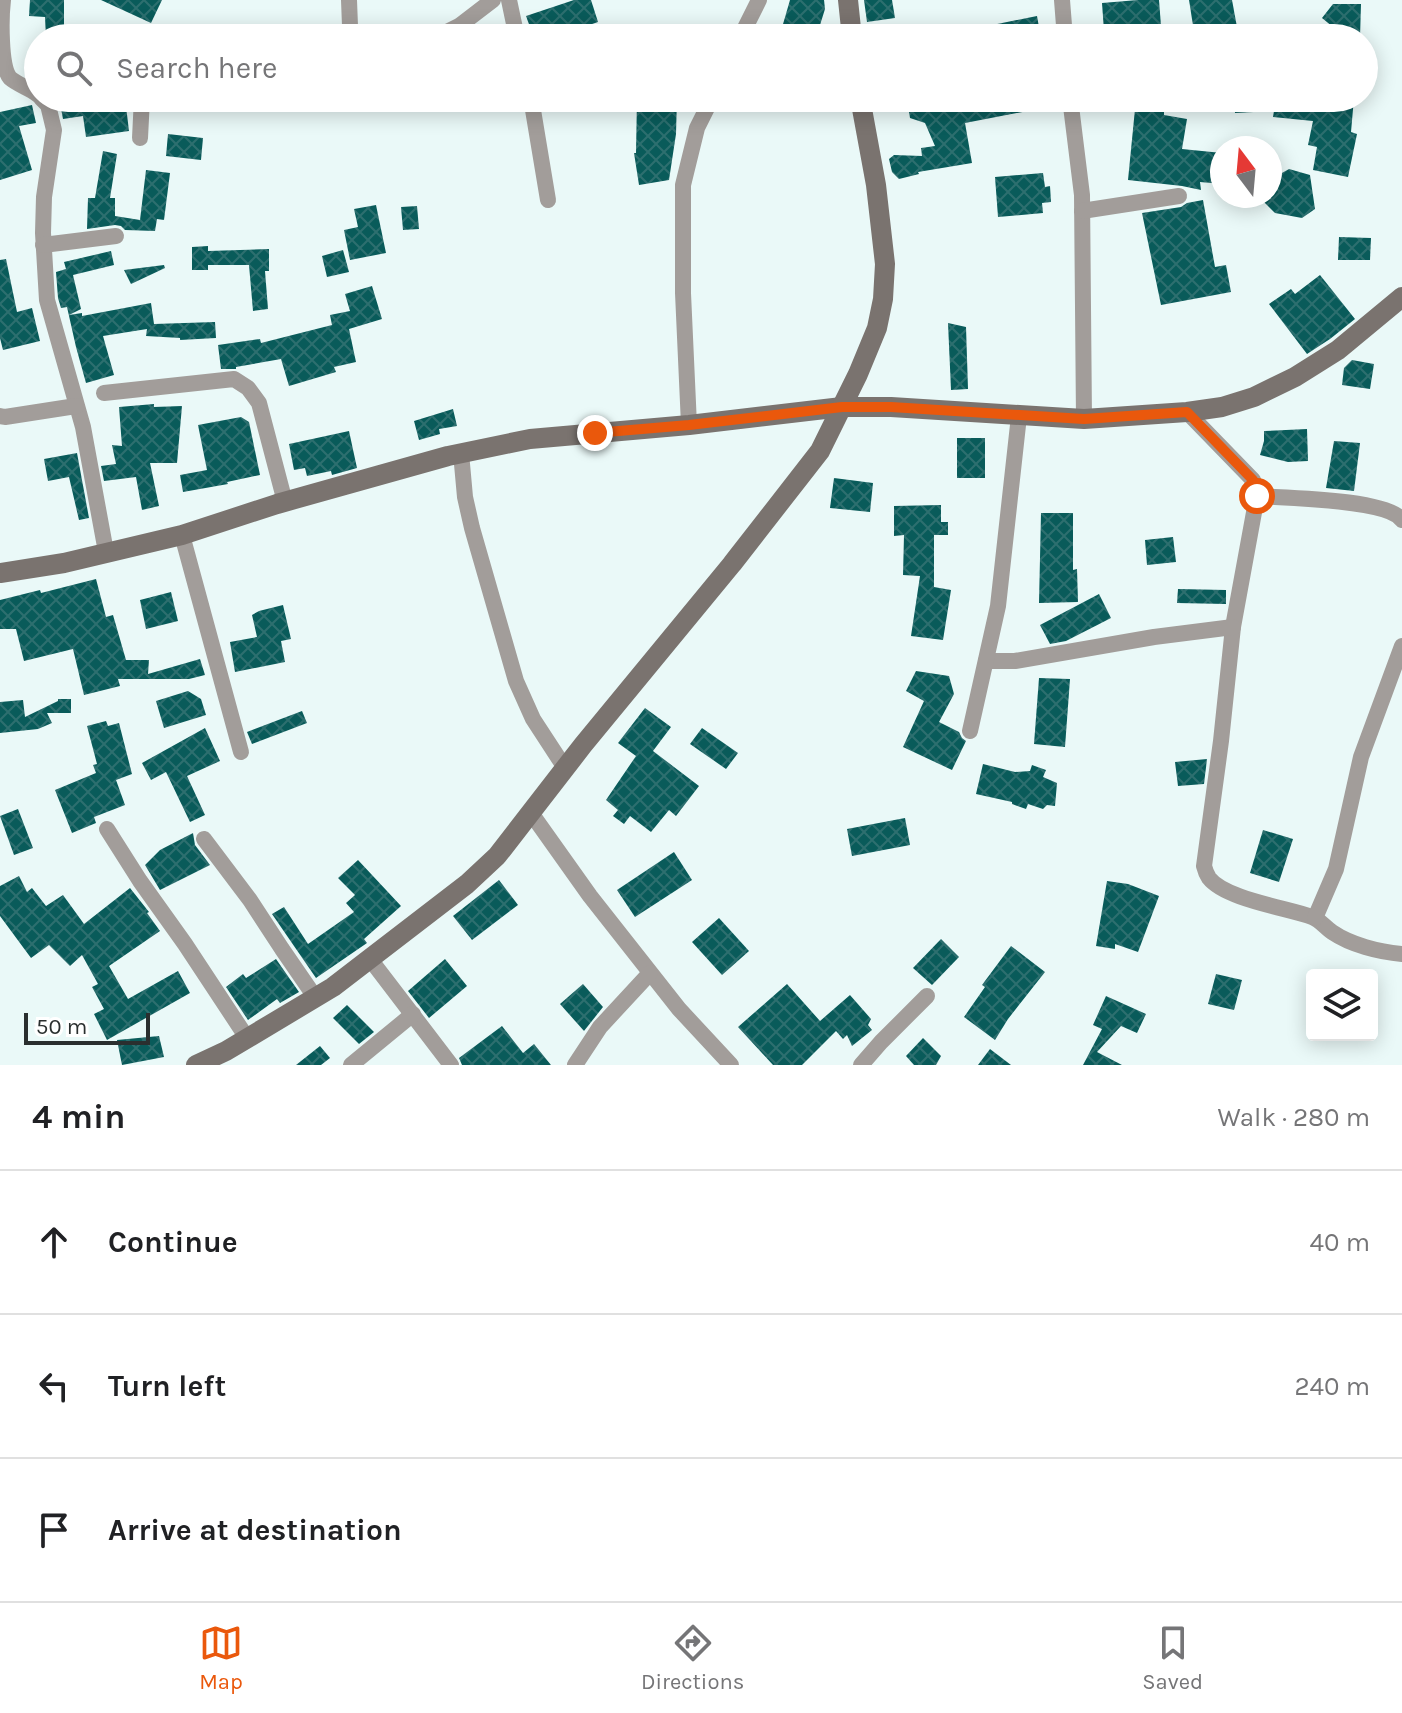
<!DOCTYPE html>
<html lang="en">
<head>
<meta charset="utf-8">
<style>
	:root { --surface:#fff; --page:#f2f2f2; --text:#202124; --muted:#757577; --line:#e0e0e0; --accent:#ea580c }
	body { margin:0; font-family:Karla,sans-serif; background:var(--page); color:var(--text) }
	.controls { position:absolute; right:24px; bottom:24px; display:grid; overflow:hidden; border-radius:8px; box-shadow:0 4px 20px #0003 }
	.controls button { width:72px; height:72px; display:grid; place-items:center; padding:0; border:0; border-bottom:2px solid var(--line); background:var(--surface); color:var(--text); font:40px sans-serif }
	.compass { position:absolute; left:1210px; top:136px; width:72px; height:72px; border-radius:50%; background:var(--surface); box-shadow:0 4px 20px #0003; rotate:344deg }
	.scale { position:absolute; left:24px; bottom:20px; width:126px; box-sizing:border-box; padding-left:8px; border:4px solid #2a2f2f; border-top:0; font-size:22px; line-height:28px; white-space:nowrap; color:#2a2f2f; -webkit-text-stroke:6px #fff; paint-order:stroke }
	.stop { position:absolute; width:24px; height:24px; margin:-18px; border:6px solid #ea580c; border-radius:50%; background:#fff }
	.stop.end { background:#ea580c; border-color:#fff; box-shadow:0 2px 8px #0008 }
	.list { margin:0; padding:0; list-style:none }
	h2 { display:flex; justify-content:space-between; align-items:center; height:104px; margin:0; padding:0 32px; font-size:34px }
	h2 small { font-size:26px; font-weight:400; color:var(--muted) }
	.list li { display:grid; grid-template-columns:52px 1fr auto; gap:24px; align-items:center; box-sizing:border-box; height:144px; padding:0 32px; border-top:2px solid var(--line) }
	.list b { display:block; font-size:30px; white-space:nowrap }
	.list em { font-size:26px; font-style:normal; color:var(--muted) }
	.icon { flex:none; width:44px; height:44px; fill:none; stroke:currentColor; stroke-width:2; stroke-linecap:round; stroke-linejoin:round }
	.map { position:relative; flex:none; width:1402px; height:1065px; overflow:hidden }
	.search { position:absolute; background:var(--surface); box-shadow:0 4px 20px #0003; left:24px; right:24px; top:24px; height:88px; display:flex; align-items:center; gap:20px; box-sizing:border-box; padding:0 28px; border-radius:44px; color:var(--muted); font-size:30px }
	.sheet { height:536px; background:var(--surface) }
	nav { display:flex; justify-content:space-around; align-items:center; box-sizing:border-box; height:112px; border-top:2px solid var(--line); background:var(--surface); font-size:22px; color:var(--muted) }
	nav a { display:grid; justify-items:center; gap:4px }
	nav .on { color:var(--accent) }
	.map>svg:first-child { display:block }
	.building { fill:url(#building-cross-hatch) }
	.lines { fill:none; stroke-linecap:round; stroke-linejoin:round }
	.street { stroke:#a29d9a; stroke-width:16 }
	.secondary { stroke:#7a736f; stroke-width:20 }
	.route { stroke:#ea580c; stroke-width:10 }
</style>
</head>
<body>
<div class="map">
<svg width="1402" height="1065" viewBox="0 0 1402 1065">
	<defs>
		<pattern id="building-cross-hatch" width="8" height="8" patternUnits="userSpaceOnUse" patternTransform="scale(2)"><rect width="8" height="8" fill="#095b5a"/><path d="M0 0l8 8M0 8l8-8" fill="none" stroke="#2d6f6f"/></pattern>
	</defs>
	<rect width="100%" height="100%" fill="#eaf9f8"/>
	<g class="building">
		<path d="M30 0H64V38H46L45 17 29 16Z"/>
		<path d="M101 0H162L151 23Z"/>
		<path d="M574 0H591L598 22 551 38H534L526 16Z"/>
		<path d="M790 0H824L825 9 816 38H779Z"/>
		<path d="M864 0H892L895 18 867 22Z"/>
		<path d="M1138 0H1159L1161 26 1104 31 1102 3Z"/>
		<path d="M1189 0H1232L1239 38H1195Z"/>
		<path d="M1333 4H1361L1360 38H1332L1333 27 1322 18Z"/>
		<path d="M1037 16 1041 38H959L958 32Z"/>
		<path d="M59 98H125L129 131 86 137 83 116 63 119Z"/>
		<path d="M637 98H677L676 134 669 180 639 185 634 153H636Z"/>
		<path d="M805 98H845V101L809 112Z"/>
		<path d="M921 98H1059V105L965 123 972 163 918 172 919 174 899 179 892 172 889 159 894 155 922 156 921 148 935 146 925 123 910 118 907 100Z"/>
		<path d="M1234 98H1354L1351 132 1357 134 1348 177 1313 170 1317 147 1308 145 1313 121 1273 117 1274 111 1235 113Z"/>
		<path d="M32 105 36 123 19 126 32 170 0 180V112Z"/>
		<path d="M1135 109 1164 112V115L1187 119 1182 149 1222 153V184L1200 182 1201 190 1182 186 1128 180Z"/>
		<path d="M168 134 203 138 201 160 166 156Z"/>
		<path d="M103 151 117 154 110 198H115V216L140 220 146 170 170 173 164 220 157 219 155 231 125 230 121 226 115 225 87 229 88 198H95Z"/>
		<path d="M1289 169 1310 175 1315 209 1302 218 1275 213 1258 196H1270V184L1273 178Z"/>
		<path d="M1043 173 1045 187 1050 186 1051 202 1042 203 1043 213 998 217 995 177Z"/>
		<path d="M1203 200 1215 267 1226 265 1231 292 1161 305 1142 213 1181 207 1187 203Z"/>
		<path d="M376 205 386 253 350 260 344 230 358 227 354 209Z"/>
		<path d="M417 206 419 229 403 230 401 207Z"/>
		<path d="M1339 237 1371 238 1370 260H1338Z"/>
		<path d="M208 246V251L269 249V271H265L268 309 253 311 249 265H208V270H192V247Z"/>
		<path d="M343 250 349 272 327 277 322 256Z"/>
		<path d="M111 251 114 265 73 275 81 309 69 315 82 313V316L151 303 154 324 215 322 216 338 180 340V338L146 336 147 329 103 336 114 375 86 383 76 347 67 307 61 308 58 298 56 272 66 269 64 262Z"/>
		<path d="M6 259 17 312 32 308 40 341 3 350 0 338V260Z"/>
		<path d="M164 265 165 268 131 284 124 270Z"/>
		<path d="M1320 275 1355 319 1330 339 1307 354 1269 304 1291 289 1295 294Z"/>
		<path d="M372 286 382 319 349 329 356 362 334 367 336 372 289 386 281 359 236 367V369H221L218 345 260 339 261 343 332 325 330 315 350 311 345 294Z"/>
		<path d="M948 323 966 327 968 389 951 390Z"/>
		<path d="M1352 360 1374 364 1370 389 1342 385 1344 368Z"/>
		<path d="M154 404V407L182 406 177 463H150L159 506 142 510 136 477 104 481 101 466 116 464 112 445 122 446 119 407Z"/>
		<path d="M453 409 457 426 439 429 440 434 419 440 414 421Z"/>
		<path d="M241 417 249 422 260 475 227 482 228 484 183 492 180 475 207 470 198 425Z"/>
		<path d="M1307 429 1308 461 1288 462 1260 455 1264 441V431Z"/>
		<path d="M349 431 357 468 332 475 331 471 307 476 305 468 294 470 289 444Z"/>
		<rect x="957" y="438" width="28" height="40"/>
		<path d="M1334 441 1360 443 1354 491 1326 488Z"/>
		<path d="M77 453 89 518 79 520 69 477 48 481 44 459Z"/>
		<path d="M834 478 873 483 870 512 830 508Z"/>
		<path d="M941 505V522H948V535H934V587L951 590 943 640 911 636 920 576 903 575 904 535 894 536V506Z"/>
		<path d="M1041 513H1073V570L1077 569 1078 602 1039 603Z"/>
		<path d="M1173 537 1176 562 1147 565 1145 540Z"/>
		<path d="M96 579 106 617 113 615 126 660H149L148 674 200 659 205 675 189 679H118L120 686 84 695 73 649 24 661 16 629H0V600L40 590 41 593Z"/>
		<path d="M1178 589 1226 590V604L1177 603Z"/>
		<path d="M171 592 178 621 146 629 140 600Z"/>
		<path d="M1099 594 1111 618 1066 641 1050 644 1040 625Z"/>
		<path d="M283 605 291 639 281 641 285 662 235 672 230 642 257 637 252 615 259 611Z"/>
		<path d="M916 671 949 676 954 694 939 722 959 732 962 738 966 741 952 770 903 747 924 701 906 691Z"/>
		<path d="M1039 678 1070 679 1065 747 1034 744Z"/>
		<path d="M188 691 201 699 206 715 164 728 156 701Z"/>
		<path d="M58 699H71V713H47L52 723 38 729 0 733V702L23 700 25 717 58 701Z"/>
		<path d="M645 708 671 727 653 751 699 786 676 816 669 810 651 832 630 816 624 824 613 816 618 810 606 800 636 756 618 743Z"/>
		<path d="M302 711 307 723 252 744 247 732Z"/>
		<path d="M106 721 108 726 119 723 132 774 116 780 125 805 94 817 96 823 72 833 55 790 96 773 93 765 97 764 87 726Z"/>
		<path d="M205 728 220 761 187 776 205 815 190 822 166 772 151 780 142 763Z"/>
		<path d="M702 728 738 753 726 769 690 744Z"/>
		<path d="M1207 759 1204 784 1178 786 1175 762Z"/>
		<path d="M983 764 1015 772 1030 771 1032 765 1046 770 1043 777 1057 783 1055 806 1047 805 1043 809 1028 804 1026 809 1012 804V802L976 794Z"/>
		<path d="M18 809 33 848 14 855 0 816Z"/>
		<path d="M905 818 910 845 852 856 847 829Z"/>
		<path d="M1263 830 1293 839 1279 882 1250 873Z"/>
		<path d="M193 833 195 845 210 865 160 890 145 865 160 850Z"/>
		<path d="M674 852 692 880 635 917 617 890Z"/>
		<path d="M358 860 401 906 364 939 367 943 316 978 272 914 284 907 308 944 354 912 346 903 355 895 338 878Z"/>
		<path d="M19 876 27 892 32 888 46 906 63 895 84 924 130 888 149 912 147 913 160 931 109 966 128 999 178 971 190 993 107 1040 94 1014 104 1009 92 987 98 984 82 955 70 966 49 945 31 958 0 916V886Z"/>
		<path d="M499 880 518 905 472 940 453 916Z"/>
		<path d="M1107 881 1128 884 1159 896 1138 952 1115 944V949L1096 946Z"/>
		<path d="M719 918 749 951 722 975 692 942Z"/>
		<path d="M941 939 959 957 932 985 913 968Z"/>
		<path d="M1011 946 1045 972 1008 1019 995 1040 964 1017 985 987 982 985Z"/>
		<path d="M276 959 299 992 280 1003 277 999 248 1020 226 987 243 974 246 978Z"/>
		<path d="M445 959 467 986 429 1018 408 991Z"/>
		<path d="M1216 974 1242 980 1234 1010 1208 1004Z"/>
		<path d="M583 984 603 1007 584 1031 560 1004Z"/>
		<path d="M787 984 820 1021 850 995 871 1019 868 1025 872 1030 852 1046 847 1035 843 1039 836 1031 802 1065H773L738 1027Z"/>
		<path d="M1106 996 1146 1014 1137 1033 1121 1026 1097 1052 1122 1065H1083L1102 1029 1093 1025Z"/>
		<path d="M347 1005 374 1032 359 1044 333 1018Z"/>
		<path d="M502 1026 523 1053 534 1044 551 1065H462L459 1058Z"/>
		<path d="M159 1036 164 1057 122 1065 117 1040Z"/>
		<path d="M923 1038 941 1056 936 1065H914L906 1056Z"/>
		<path d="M320 1046 330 1058 321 1065H296Z"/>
		<path d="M990 1049 1011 1065H978Z"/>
	</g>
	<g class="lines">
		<g class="street">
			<path d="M3 0C1 17 0 66 10 78 18 85 30 88 38 95"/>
			<path d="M349 0 350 26 354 38"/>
			<path d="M509 0 517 38"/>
			<path d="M1062 0 1065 38"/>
			<path d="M435 38 459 26 493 0"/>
			<path d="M740 38 759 0"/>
			<path d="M41 98 48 105 54 130 44 197 43 233 47 300 83 427 106 552"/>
			<path d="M531 98 548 200"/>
			<path d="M1070 98 1082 195 1084 419"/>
			<path d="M140 138 142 98"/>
			<path d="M1082 211 1179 196"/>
			<path d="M43 245 116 236"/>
			<path d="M104 393 234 379 248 388 259 403 285 502"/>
			<path d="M1187 412 1253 480 1257 496 1233 627 1221 741 1204 866C1205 870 1207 875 1209 878 1225 899 1287 908 1312 917 1320 920 1325 927 1332 932 1351 945 1379 952 1402 954"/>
			<path d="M0 416 5 417 76 406"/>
			<path d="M689 425 683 293V185L697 128 712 98"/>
			<path d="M461 453 465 497 472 528 516 681 533 719 565 768"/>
			<path d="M1257 496C1286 498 1387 499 1402 520"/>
			<path d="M182 535 241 752"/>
			<path d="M986 661H1015L1154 637 1233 627"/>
			<path d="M970 731 998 606 1019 416"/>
			<path d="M531 813 590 896 679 1009 731 1065"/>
			<path d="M107 829 140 881 185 944 247 1038"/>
			<path d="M204 839 250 900 282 949 315 997"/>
			<path d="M1315 918 1336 869 1361 757 1402 646"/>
			<path d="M370 959 451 1065"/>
			<path d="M351 1065 413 1014"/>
			<path d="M575 1065 600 1027 650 973"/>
			<path d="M861 1065 881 1042 927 996"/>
		</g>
		<g class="secondary">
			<path d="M848 0 852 38"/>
			<path d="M0 573 64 563 182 535 277 504 448 456 530 439 689 425 842 407H891L1084 419 1187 412 1222 407 1254 397 1295 377 1338 350 1402 297"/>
			<path d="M196 1065 226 1051 333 987 467 884 497 856 583 745 732 564 820 451 858 374 877 328 883 299 885 264 876 185 860 98"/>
		</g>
	</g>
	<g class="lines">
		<path class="route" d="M595 433 689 425 842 407H891L1084 419 1187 412 1253 480 1257 496"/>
	</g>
</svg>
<div class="controls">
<button><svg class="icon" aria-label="layers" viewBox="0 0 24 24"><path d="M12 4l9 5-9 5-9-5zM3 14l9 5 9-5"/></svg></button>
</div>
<svg class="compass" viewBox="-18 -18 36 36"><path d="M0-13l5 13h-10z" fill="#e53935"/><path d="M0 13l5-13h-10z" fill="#757577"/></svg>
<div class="scale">50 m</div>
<div class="stop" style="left:1257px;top:496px"></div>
<div class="stop end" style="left:595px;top:433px"></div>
<div class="search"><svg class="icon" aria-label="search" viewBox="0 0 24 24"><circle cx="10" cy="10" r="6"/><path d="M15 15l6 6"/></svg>Search here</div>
</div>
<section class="sheet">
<h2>4 min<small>Walk · 280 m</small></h2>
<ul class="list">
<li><svg class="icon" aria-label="ahead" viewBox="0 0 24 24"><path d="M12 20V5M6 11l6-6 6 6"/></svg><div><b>Continue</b></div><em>40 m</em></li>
<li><svg class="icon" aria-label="left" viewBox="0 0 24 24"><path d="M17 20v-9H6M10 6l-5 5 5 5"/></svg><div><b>Turn left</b></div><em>240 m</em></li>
<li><svg class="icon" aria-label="arrive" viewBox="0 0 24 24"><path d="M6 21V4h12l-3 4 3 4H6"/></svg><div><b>Arrive at destination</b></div></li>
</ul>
</section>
<nav>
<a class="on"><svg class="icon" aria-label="map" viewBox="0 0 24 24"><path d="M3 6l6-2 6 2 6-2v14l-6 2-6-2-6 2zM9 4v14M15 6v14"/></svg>Map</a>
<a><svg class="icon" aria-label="directions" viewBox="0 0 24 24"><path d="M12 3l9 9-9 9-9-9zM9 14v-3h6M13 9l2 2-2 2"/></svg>Directions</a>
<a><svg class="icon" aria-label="saved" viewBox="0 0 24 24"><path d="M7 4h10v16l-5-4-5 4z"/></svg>Saved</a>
</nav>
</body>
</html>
